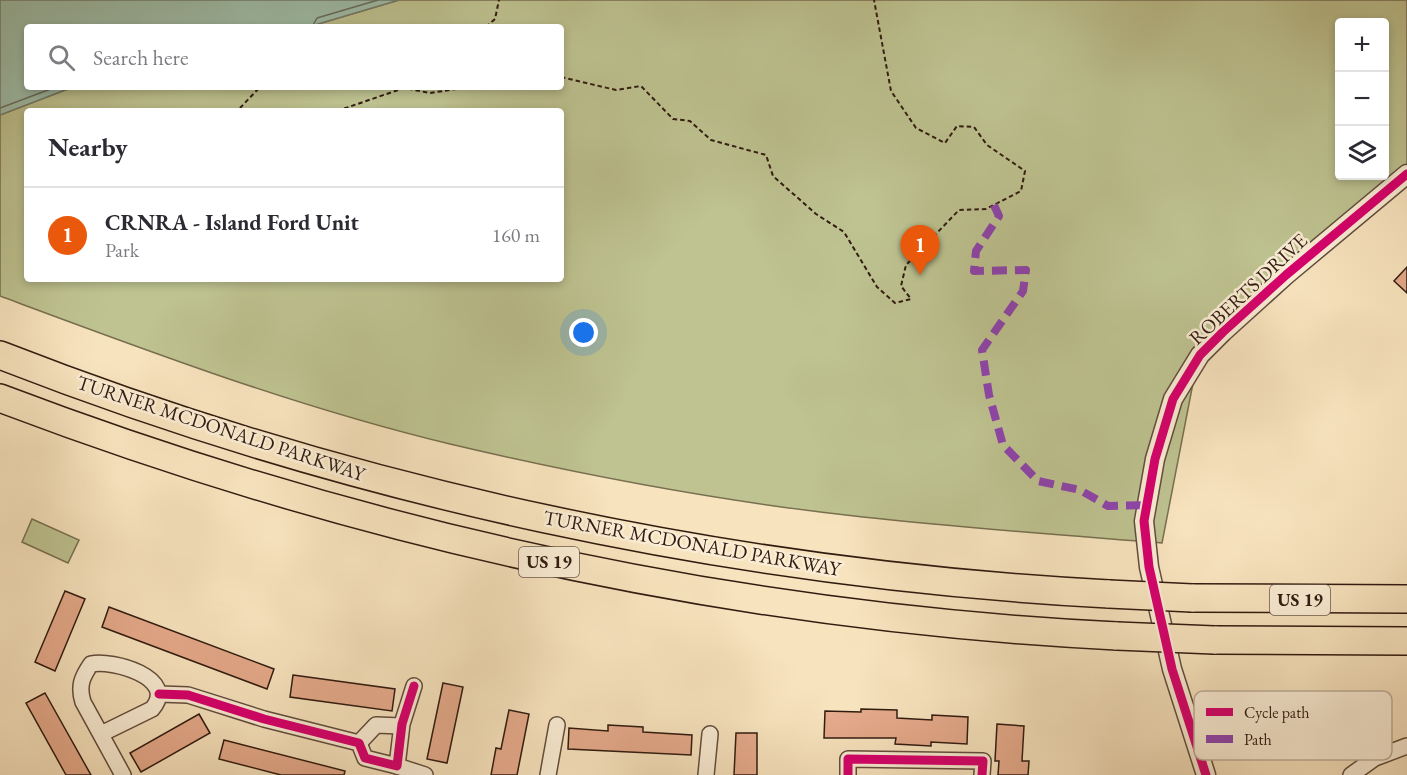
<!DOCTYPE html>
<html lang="en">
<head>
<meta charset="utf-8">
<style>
	:root { --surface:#fff; --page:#f7f7f7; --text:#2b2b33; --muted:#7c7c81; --line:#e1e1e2; --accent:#ea580c }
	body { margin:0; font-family:"EB Garamond",serif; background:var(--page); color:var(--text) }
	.controls { position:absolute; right:18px; top:18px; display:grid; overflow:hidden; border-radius:6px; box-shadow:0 3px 9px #0003 }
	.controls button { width:54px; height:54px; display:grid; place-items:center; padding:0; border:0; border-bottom:2px solid var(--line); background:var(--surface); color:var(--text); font:30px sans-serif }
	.you { position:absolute; left:584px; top:333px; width:21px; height:21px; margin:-15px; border:4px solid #fff; border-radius:50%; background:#1a73e8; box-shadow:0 0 0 9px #1a73e833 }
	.badge { display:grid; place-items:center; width:39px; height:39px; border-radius:50%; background:var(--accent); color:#fff; font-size:20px; font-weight:700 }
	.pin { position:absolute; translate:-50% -50px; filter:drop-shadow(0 2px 3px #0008) }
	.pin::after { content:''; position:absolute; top:32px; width:21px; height:18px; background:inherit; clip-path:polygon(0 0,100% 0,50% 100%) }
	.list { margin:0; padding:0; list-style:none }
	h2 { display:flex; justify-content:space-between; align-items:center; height:78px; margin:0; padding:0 24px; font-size:26px }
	h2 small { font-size:20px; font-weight:400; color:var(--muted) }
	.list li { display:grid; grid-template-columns:39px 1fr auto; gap:18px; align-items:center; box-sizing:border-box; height:96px; padding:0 24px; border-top:2px solid var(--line) }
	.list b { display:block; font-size:22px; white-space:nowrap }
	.list p { margin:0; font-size:20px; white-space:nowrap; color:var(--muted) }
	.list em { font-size:20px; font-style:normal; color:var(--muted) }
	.icon { flex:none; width:33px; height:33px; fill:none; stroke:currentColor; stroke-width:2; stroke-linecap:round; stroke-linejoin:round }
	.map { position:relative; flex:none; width:1407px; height:775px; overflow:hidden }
	.search { position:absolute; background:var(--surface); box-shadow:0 3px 9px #0003; left:24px; top:24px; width:540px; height:66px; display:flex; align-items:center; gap:15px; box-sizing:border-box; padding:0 21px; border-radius:6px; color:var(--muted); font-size:22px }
	.panel { position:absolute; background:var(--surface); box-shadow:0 3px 9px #0003; left:24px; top:108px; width:540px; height:174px; border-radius:6px }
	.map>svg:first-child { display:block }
	.green { fill:#bec391; stroke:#786f50; stroke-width:1.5; fill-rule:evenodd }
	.water { fill:#9ebfab; stroke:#727d6d; stroke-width:1.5 }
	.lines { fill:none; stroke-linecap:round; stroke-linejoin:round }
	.shore { stroke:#686d5e; stroke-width:1.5 }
	.building { fill:#e5aa8b; stroke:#311b10; stroke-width:1.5 }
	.minor-casing { stroke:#624d3c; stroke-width:18 }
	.tertiary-casing { stroke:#624d3c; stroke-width:21 }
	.motorway-casing { stroke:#311b10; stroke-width:30 }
	.path { stroke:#311b10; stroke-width:2; stroke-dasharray:4.5 3; stroke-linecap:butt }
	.minor { stroke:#faedd5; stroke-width:15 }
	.tertiary { stroke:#faedd5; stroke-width:18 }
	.motorway { stroke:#f7e3be; stroke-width:27 }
	.motorway-bridge-casing { stroke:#311b10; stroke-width:30; stroke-linecap:butt }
	.motorway-bridge { stroke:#f7e3be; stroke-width:27 }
	.quiet { stroke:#8e44ad; stroke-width:8; stroke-dasharray:15 8; stroke-linecap:butt }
	.cycleway-casing { stroke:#faedd5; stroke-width:13 }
	.cycleway { stroke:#d6006c; stroke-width:9 }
	.labels { text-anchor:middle; stroke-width:5; stroke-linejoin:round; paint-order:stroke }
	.shield { fill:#faedd5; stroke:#6d5a4b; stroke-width:1.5 }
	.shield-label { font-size:18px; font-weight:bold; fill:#311b10 }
	.street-label { font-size:20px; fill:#311b10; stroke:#faedd5 }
	.key { fill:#faedd5; stroke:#beae9a; stroke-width:1.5 }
	.key-label { font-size:16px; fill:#311b10 }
</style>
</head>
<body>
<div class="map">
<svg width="1407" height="775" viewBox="0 0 1407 775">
	<rect width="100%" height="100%" fill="#f7e3be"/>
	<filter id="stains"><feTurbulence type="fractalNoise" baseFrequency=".00333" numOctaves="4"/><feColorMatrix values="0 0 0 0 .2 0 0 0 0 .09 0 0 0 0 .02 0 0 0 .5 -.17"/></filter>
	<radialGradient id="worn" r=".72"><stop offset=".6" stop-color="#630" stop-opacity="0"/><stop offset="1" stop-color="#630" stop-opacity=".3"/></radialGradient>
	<g class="green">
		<path d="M399 0H1407V171L1201 342 1162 543C1062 535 963 528 863 517 725 502 586 476 450 444 296 407 148 351 0 296V115L73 87H561V27H308ZM1340 22H1384V176H1340ZM27 111H561V279H27Z"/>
		<path d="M32 519 79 540 68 563 22 542Z"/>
	</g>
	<path class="water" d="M0 0H399L308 27H27V87H73L0 115Z"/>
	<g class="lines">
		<g class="shore">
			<path d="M312 27 317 18 378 0"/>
			<path d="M0 108 56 87"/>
		</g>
	</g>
	<g class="building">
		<path d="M1407 267V293L1394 281Z"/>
		<path d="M65 591 85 599 55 671 35 662Z"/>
		<path d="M109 607 274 669 267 689 102 627Z"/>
		<path d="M293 675 395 689 392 711 290 697Z"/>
		<path d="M443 683 463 687 447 763 427 759Z"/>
		<path d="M45 693 91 775H66L26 703Z"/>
		<path d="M861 709 897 710V718L932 720V715L968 717 967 744 931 742V746L895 744 896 738H824L825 711 861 712Z"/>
		<path d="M509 710 529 714 517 775H491L496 748 501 749Z"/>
		<path d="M199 714 210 733 141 772 130 753Z"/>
		<path d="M997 724 1024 726 1022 761H1029L1028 775H998L999 761H995Z"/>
		<path d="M608 725 643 727V732L692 735 691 755 568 749 569 728 608 731Z"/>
		<path d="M736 733H757V775H734Z"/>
		<path d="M224 740 345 771 344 775H281L219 759Z"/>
	</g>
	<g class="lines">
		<g class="minor-casing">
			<g id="minor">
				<path d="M159 694 188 695 264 719 359 743 365 758 397 766 402 724 414 686"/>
				<path d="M101 734 152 709C179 678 112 659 91 664 82 677 78 686 83 702L123 775"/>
				<path d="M359 743 376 725 401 726"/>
				<path d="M397 766 425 775"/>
				<path d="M548 775 557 725"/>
				<path d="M706 775 710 734"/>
				<path d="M848 775V759L983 761 982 775"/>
				<path d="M1351 775 1375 758 1407 746"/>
			</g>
		</g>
		<g class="tertiary-casing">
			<path id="tertiary" d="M1206 775 1172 669 1149 567 1144 521 1155 459 1173 399 1200 355 1223 332 1286 275 1407 174"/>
		</g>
		<g class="motorway-casing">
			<g id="motorway">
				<path d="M0 355C353 493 731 574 1109 594"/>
				<path d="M0 398C358 534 734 617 1117 636"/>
				<path d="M1192 598 1407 599"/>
				<path d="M1214 640 1407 641"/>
			</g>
		</g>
		<g class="path">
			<path d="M486 27 495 19 499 0"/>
			<path d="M561 77 616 90 641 86 673 119 690 121 711 140 766 155 773 176 816 214 844 232 877 287 895 303 911 299 901 286 906 265 959 210 986 209 1021 191 1025 171 987 145 974 127 957 126 945 143 916 128 891 91 874 0"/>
			<path d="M233 111 240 108 260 87"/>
			<path d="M337 111 404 88 430 93 470 87"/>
		</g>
		<use href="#minor" class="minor"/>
		<use href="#tertiary" class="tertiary"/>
		<use href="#motorway" class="motorway"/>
		<g class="motorway-bridge-casing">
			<g id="motorway-bridge">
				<path d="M1109 594 1192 598"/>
				<path d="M1117 636 1214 640"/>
			</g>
		</g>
		<use href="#motorway-bridge" class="motorway-bridge"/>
		<path class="quiet" d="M994 205 999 216 976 251 974 271 1026 270 1023 291 982 350 989 395 1003 445 1038 481 1080 490 1108 506 1147 505"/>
		<g class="cycleway-casing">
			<g id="cycleway">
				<path d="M159 694 188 695 264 719 359 743 365 758 397 766 402 724 414 686"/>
				<path d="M848 775V759L983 761 982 775"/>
				<path d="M1206 775 1172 669 1149 567 1144 521 1155 459 1173 399 1200 355 1223 332 1286 275 1407 174"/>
			</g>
		</g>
		<use href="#cycleway" class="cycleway"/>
	</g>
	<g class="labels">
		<g class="shield">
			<rect x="519" y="547" width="60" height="30" rx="4.5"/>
			<rect x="1270" y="585" width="60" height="30" rx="4.5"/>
		</g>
		<g class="shield-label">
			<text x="549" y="568">US 19</text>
			<text x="1300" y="606">US 19</text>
		</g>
		<g class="street-label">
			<text transform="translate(1248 289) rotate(-43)" y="7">ROBERTS DRIVE</text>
			<text transform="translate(221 428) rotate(18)" y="7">TURNER MCDONALD PARKWAY</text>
			<text transform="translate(692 543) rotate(10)" y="7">TURNER MCDONALD PARKWAY</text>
		</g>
	</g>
	<rect x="1194" y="691" width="198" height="69" rx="9" class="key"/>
	<rect x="1206" y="708" width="27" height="8" fill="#d6006c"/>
	<rect x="1206" y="735" width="27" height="8" fill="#8e44ad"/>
	<g class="key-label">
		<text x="1244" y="718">Cycle path</text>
		<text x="1244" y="745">Path</text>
	</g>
	<rect width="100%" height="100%" filter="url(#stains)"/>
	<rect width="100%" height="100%" fill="url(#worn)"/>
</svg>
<div class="controls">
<button>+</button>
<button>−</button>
<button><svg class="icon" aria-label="layers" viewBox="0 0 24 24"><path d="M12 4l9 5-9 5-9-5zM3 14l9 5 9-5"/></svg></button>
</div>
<div class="you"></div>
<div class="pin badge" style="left:920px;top:275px">1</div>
<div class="search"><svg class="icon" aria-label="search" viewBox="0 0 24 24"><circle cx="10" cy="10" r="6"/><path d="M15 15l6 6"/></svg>Search here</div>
<section class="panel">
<h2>Nearby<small></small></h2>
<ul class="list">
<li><span class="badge">1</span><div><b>CRNRA - Island Ford Unit</b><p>Park</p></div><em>160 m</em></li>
</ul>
</section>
</div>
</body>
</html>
